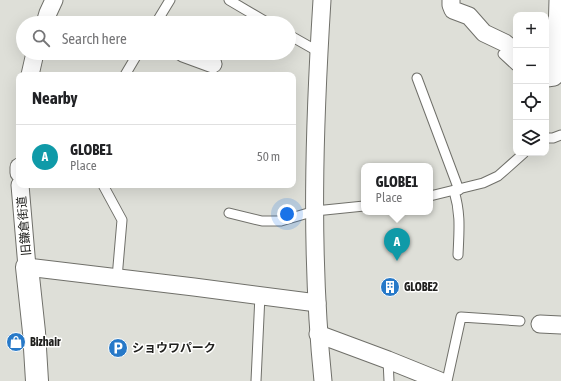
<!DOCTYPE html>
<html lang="en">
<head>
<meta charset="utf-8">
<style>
	:root { --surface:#fff; --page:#f2f2f2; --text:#202124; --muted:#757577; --line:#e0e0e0; --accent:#7c3aed }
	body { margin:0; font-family:"Asap Condensed","Noto Sans JP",sans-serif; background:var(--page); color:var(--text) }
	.controls { position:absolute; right:12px; top:12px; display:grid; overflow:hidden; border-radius:8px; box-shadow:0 4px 16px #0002 }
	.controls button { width:36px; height:36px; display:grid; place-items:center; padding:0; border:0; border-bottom:1px solid var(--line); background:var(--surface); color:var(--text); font:20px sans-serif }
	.you { position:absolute; left:287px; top:214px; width:14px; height:14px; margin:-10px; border:3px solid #fff; border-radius:50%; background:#1a73e8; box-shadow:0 0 0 6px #1a73e833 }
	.badge { display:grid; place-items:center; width:26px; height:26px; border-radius:50%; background:var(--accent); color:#fff; font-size:13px; font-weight:700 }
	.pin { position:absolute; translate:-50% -33px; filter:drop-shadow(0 1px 2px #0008) }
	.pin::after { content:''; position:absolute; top:21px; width:14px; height:12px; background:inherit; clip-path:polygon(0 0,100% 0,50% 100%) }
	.popup { position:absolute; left:361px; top:163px; width:72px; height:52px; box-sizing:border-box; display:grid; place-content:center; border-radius:8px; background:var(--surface); filter:drop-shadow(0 1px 3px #0005); font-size:13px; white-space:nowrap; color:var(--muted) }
	.popup b { font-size:15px; color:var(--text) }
	.popup::after { content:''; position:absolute; left:50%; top:100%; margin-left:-8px; border:8px solid transparent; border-top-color:var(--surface) }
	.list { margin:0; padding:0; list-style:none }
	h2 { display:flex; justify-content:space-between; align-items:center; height:52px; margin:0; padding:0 16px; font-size:17px }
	h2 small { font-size:13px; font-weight:400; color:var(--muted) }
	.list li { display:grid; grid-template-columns:26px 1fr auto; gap:12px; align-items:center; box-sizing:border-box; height:64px; padding:0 16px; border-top:1px solid var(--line) }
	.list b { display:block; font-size:15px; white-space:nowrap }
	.list p { margin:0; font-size:13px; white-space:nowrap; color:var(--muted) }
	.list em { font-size:13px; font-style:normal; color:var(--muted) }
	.icon { flex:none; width:22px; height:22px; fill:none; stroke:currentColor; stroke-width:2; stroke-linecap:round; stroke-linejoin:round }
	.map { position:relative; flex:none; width:561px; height:381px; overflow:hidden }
	.search { position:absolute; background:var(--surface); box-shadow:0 4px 16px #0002; left:16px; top:16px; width:280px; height:44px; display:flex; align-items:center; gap:10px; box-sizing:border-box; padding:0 14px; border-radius:22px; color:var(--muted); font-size:15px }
	.panel { position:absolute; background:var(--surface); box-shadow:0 4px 16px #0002; left:16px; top:72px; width:280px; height:116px; border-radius:8px }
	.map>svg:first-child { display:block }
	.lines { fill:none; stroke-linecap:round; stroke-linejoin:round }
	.service-casing { stroke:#70706a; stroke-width:11 }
	.minor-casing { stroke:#70706a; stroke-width:19 }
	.tertiary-casing { stroke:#70706a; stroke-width:24 }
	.service { stroke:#fff; stroke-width:9 }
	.minor { stroke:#fff; stroke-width:17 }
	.tertiary { stroke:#fff; stroke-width:22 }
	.labels { text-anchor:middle; stroke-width:3; stroke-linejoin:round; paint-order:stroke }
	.street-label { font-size:12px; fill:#20201e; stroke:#fffffe }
	.poi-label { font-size:12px; font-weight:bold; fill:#20201e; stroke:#fffffe; text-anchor:start }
</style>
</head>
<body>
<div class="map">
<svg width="561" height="381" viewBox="0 0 561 381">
	<rect width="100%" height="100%" fill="#dedfd8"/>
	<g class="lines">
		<g class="service-casing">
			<g id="service">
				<path d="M229 0 268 23"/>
				<path d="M156 23 170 0"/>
				<path d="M289 35 319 52"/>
				<path d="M503 54 516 66"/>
				<path d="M125 75 138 53"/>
				<path d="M417 78 459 190"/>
				<path d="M546 138H553L561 135"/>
				<path d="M103 185 122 220 117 278"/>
				<path d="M454 191C461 214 459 231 458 255"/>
				<path d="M430 196 483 183 498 176 524 153"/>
				<path d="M229 213 262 221H281L315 211 364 206"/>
				<path d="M388 360 389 381"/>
				<path d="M256 381 260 295"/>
				<path d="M447 381 461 317 520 321"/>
			</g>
		</g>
		<g class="minor-casing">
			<g id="minor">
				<path d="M322 0C314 127 310 255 323 381"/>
				<path d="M451 0V5L453 10 469 16 484 33 505 43 516 52"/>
				<path d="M558 0 557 35H561"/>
				<path d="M45 23 48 13 54 0"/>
				<path d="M183 53 213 64"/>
				<path d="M30 75 35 53"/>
				<path d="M546 77 547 78 554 77 557 35"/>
				<path d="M19 167V173"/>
				<path d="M20 185 27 267 194 287 317 303"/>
				<path d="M540 324 561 325"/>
				<path d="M318 334 388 360 440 381"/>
			</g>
		</g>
		<g class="tertiary-casing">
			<path id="tertiary" d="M27 267 34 332 37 381"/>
		</g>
		<use href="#service" class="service"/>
		<use href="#minor" class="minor"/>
		<use href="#tertiary" class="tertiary"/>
	</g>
	<defs>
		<g id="building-disc" transform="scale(1)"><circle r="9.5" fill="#2779c8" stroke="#fffffe"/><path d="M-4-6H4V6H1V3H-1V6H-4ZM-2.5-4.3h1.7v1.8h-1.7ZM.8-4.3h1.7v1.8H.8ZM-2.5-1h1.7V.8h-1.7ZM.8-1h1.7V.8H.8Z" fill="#fff"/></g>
		<g id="shop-disc" transform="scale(1)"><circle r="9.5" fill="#2779c8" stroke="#fffffe"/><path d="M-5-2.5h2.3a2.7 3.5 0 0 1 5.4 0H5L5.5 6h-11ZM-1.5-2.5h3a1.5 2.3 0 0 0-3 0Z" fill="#fff"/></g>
		<g id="parking-disc" transform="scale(1)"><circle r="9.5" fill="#2779c8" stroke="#fffffe"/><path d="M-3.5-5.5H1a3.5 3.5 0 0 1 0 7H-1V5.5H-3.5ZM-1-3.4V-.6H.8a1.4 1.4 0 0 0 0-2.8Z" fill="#fff"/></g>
	</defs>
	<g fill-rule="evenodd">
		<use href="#building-disc" x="390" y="287"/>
		<use href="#shop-disc" x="16" y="342"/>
		<use href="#parking-disc" x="118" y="348"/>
	</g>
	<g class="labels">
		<g class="street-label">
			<text transform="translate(24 226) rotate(-95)" y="4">旧鎌倉街道</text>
		</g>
		<g class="poi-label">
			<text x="404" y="291">GLOBE2</text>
			<text x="30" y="346">Bizhair</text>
			<text x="132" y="352">ショウワパーク</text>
		</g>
	</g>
</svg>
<div class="controls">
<button>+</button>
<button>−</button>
<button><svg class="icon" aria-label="locate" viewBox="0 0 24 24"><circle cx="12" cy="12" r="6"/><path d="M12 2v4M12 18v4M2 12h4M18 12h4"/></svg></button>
<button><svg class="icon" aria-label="layers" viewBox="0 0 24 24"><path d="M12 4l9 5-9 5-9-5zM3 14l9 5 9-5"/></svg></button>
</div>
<div class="you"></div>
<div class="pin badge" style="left:397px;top:261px;background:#0f9aa8">A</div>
<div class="popup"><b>GLOBE1</b>Place</div>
<div class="search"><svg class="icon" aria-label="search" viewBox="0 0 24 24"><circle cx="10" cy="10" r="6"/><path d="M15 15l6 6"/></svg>Search here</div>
<section class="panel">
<h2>Nearby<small></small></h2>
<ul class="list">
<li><span class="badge" style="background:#0f9aa8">A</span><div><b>GLOBE1</b><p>Place</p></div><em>50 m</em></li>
</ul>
</section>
</div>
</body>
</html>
